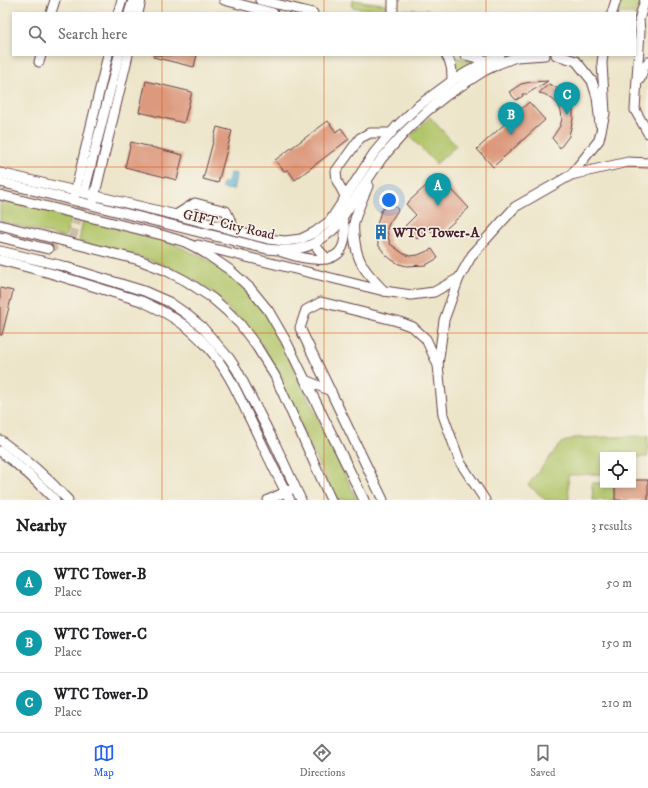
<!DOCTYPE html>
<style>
:root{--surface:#fff;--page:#f2f2f2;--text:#202124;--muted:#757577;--line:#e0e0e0;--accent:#2563eb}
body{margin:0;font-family:"IM FELL DW Pica",serif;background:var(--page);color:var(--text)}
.controls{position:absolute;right:12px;bottom:12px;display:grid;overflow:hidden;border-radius:0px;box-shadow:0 2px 6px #0003}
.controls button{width:36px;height:36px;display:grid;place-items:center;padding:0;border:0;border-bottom:1px solid var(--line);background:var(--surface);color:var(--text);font:20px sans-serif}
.you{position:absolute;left:389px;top:200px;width:14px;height:14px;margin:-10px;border:3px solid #fff;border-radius:50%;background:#1a73e8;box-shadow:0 0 0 6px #1a73e833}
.badge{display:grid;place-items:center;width:26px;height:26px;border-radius:50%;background:var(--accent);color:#fff;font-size:13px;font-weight:700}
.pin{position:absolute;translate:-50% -33px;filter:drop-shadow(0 1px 2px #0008)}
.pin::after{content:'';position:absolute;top:21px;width:14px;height:12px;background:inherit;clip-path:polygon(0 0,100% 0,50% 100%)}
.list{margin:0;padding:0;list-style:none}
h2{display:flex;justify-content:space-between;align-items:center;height:52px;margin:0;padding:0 16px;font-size:17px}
h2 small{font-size:13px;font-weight:400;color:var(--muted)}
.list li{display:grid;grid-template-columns:26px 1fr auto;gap:12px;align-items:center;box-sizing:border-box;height:60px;padding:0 16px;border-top:1px solid var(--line)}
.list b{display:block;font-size:15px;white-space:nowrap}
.list p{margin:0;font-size:13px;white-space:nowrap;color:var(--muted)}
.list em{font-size:13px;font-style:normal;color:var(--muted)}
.icon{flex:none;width:22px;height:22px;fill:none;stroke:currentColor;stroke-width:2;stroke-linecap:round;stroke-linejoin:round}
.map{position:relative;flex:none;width:648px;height:500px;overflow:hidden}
.search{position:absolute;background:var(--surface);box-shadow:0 2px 6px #0003;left:12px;right:12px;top:12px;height:44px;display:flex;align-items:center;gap:10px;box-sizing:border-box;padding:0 14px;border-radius:0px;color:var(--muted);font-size:15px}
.sheet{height:232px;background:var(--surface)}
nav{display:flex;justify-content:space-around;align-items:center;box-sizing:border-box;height:56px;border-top:1px solid var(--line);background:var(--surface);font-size:11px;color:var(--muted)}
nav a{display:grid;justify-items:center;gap:2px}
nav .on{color:var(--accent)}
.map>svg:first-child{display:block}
</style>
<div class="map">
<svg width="648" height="500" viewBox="0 0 648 500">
<rect width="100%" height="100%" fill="#f7f3e8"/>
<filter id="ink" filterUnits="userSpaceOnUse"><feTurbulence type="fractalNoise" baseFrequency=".025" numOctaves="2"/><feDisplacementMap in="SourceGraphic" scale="8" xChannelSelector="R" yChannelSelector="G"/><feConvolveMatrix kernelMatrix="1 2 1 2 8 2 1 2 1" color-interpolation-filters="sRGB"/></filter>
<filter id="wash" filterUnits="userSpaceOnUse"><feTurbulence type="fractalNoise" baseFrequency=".012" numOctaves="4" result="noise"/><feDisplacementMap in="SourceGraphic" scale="16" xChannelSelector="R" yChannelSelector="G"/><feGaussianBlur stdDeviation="0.9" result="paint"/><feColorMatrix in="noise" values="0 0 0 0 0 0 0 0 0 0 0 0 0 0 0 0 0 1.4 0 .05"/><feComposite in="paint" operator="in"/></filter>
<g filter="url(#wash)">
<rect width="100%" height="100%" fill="#ede5c9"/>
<!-- green -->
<g fill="#b1c569" stroke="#7e724a">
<polygon points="353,0 389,5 388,13 352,7"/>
<polygon points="621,0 642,0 635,19 635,13 618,13"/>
<rect x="399" y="10" width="31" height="3"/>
<polygon points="454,57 475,61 456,73 456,66"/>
<polygon points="430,117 456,146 436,164 410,136"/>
<polygon points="0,199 72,216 65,238 0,221"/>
<polygon points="83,219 169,242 200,256 228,273 243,287 257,302 275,326 287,354 357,500 335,500 266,352 249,330 214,294 195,280 162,264 121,251 79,242"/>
<polygon points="648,436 648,457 633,457 633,455 603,455 603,474 568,475 569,500 545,500 545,499 528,485 561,443 574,438"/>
<polygon points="592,483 603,483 603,485 614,485 615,500 593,500"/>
</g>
<!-- water -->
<polygon fill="#61c0e0" stroke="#567086" points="230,173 236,174 233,190 222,188 223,183 228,183"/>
<g id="blocks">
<!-- building -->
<g fill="#dc997d">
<polygon points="154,55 197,55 194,67 153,57"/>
<polygon points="146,81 192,92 184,123 139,112"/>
<polygon points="548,81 527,94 522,94 523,96 516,100 509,92 521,84 531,82"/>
<polygon points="549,84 555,87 563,93 569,101 573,110 573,119 569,136 560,148 552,138 560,126 562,119 561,111 558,104 551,98 544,94 539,93"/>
<polygon points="529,102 545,120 493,167 477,149"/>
<polygon points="328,121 336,132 341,128 349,139 295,180 288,170 284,171 275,160"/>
<polygon points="217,127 232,131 218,183 203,179"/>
<polygon points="131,142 183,155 177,180 125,167"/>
<polygon points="438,175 469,208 437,237 428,228 417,239 405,226 416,215 406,204"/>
<polygon points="390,200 398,210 390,222 387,228 388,236 390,244 404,254 410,256 418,255 432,249 438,258 426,265 407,266 399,264 392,260 385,254 379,246 376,237 376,228 381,211"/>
<polygon points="0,288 13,291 2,335 0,335"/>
<polygon points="633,480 648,480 648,500 615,500 615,485 633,485"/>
</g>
</g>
</g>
<g filter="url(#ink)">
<use href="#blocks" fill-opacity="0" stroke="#623d43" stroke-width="1"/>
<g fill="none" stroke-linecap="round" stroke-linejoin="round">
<!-- minor-tunnel -->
<polyline stroke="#ccbda9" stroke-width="9" stroke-dasharray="9 4.5" stroke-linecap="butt" points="48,249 72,239 83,197"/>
<defs>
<g id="minor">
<polyline points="224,0 273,13"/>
<polyline points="260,0 313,13"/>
<polyline points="393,0 393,13"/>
<polyline points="645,0 639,20 640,31 636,94 635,110 648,133"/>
<polyline points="51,13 55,0"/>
<polyline points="118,13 122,0"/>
<polyline points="129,13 133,0"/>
<polyline points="138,13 141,0"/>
<polyline points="612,13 616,0"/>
<path d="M446,55C452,63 452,72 452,81"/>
<polyline points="465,55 489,61"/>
<polyline points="556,55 576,61 592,81 597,97 600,124"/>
<polyline points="516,57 545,55"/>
<polyline points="39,62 41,55"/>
<polyline points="640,79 644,67 648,62"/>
<polyline points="0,173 176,215 268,239 285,241 301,239 315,232 330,221 374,153 397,126 418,106 452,81 488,60 500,55"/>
<polyline points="571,175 599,140 605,113 602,63 603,55"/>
<path d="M0,182L267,249C283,251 302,251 316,242C323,238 330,233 336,227L382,158L406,131L427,111L447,95L484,71L498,64L521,55"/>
<path d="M368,186C363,198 357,210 354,223C353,229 354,236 355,242C358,265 368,274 384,291"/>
<polyline points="85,189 119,55"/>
<polyline points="0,195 162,235 185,242 195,247 208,255 230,270 250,288 268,310 286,341 364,500"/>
<polyline points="74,197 108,55"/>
<polyline points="346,198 337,181 336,171 360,138 370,133 391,133"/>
<polyline points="93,202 128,55"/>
<polyline points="176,215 195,203 226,211 235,230"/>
<polyline points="0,225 139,260 165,270 186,281 212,298 227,311 240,324 257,347 275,376 331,500"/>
<polyline points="0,237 48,249"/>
<polyline points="315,243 318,249 327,259"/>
<polyline points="198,245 384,291 411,295 434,292 459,278"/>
<polyline points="0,251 59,265 144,291 169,302 185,313 202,327 229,358 237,370 276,446 301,500"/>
<path d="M282,252C300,258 339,269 344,242C346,234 345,226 342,218"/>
<path d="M0,260L50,273L141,301C164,311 187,324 204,343C224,364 236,389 248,415C262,443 275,472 290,500"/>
<polyline points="305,380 331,391"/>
<path d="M0,440C25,458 47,477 68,500"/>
<path d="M0,451C20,466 38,482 55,500"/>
<polyline points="268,500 290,490"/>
<polyline points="383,500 300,328 306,310 321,302 397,321 413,327 426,339 438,365"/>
<polyline points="485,500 460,462 443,415 438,365 444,320 459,278 472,255 515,207 571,175 628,162 648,163"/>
</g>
</defs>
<!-- minor casing -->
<use href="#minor" stroke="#623d43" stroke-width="11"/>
<!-- minor -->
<use href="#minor" stroke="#fff" stroke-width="9"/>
</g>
</g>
<!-- grid -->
<path fill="none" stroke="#e0560e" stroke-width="1" stroke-opacity="0.55" d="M162,0V13M324,0V13M486,0V13M162,55V500M324,55V500M486,55V500M0,167H648M0,333H648"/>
<!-- icons -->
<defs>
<symbol id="building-bare" viewBox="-9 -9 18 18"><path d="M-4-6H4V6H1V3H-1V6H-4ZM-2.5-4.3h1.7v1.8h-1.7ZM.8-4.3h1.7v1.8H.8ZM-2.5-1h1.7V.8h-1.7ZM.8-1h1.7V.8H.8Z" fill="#1f6fb2" stroke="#f7f3e8" stroke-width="2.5" paint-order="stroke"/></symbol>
</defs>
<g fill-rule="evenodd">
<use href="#building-bare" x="370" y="221" width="22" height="22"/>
</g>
<g text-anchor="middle" stroke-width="3" stroke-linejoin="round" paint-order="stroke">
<!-- street labels -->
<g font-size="14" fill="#4a1f2b" stroke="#f7f3e8">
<text transform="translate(229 224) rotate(13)" y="5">GIFT City Road</text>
</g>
<!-- poi labels -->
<g font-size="14" font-weight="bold" fill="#4a1f2b" stroke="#f7f3e8" text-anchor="start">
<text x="393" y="237">WTC Tower-A</text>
</g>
</g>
</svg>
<div class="controls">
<button><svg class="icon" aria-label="locate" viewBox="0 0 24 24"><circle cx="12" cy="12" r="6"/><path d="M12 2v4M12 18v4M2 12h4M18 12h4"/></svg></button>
</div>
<div class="you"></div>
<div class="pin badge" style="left:438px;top:206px;background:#0f9aa8">A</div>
<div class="pin badge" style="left:511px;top:135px;background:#0f9aa8">B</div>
<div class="pin badge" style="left:567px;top:115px;background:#0f9aa8">C</div>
<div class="search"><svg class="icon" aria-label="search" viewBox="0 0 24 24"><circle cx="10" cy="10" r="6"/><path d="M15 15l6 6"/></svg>Search here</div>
</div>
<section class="sheet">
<h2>Nearby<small>3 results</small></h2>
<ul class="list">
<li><span class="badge" style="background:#0f9aa8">A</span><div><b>WTC Tower-B</b><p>Place</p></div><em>50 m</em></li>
<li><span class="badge" style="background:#0f9aa8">B</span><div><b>WTC Tower-C</b><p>Place</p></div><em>150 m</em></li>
<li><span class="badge" style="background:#0f9aa8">C</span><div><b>WTC Tower-D</b><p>Place</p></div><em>210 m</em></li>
</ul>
</section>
<nav>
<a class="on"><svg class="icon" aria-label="map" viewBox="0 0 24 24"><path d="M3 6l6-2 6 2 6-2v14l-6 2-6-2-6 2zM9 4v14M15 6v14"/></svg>Map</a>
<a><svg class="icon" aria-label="directions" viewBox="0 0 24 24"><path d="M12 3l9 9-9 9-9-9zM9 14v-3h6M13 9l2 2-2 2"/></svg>Directions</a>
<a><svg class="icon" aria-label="saved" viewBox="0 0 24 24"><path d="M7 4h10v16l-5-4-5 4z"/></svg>Saved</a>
</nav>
